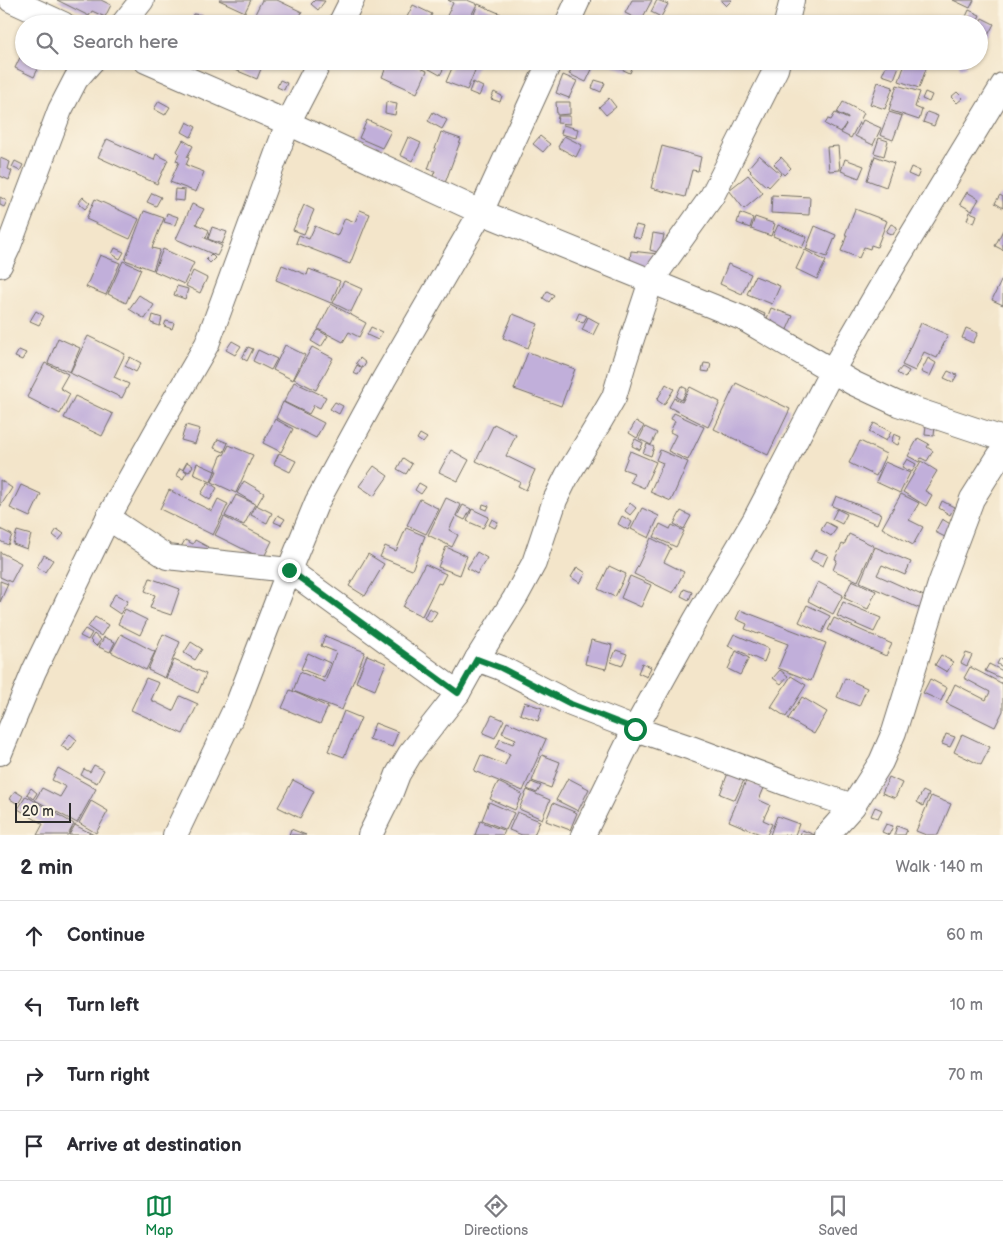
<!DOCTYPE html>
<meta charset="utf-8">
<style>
:root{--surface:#fff;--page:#f2f2f3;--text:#2b2b33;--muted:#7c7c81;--line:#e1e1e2;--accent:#0b8043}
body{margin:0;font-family:"Balsamiq Sans",sans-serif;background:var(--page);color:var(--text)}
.scale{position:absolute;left:15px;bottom:12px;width:56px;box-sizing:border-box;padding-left:5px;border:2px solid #2b2b2b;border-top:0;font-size:14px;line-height:18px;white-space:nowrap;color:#2b2b2b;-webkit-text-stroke:4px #fcf5e5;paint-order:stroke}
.stop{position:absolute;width:15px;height:15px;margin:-11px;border:4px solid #0b8043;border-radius:50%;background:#fff}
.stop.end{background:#0b8043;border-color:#fff;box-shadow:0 1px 5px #0008}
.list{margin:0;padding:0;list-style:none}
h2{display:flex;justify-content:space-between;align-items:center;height:65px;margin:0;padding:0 20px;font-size:21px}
h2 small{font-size:16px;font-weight:400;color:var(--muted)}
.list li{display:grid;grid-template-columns:32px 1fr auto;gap:15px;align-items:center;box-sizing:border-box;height:70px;padding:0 20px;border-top:1px solid var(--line)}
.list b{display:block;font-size:19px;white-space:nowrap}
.list em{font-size:16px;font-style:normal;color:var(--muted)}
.icon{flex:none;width:28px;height:28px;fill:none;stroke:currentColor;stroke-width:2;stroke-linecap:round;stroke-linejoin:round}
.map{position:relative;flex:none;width:1003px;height:835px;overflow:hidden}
.search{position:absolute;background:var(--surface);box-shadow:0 1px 4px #0004;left:15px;right:15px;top:15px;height:55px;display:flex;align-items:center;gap:12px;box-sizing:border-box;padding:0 18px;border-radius:28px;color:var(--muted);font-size:19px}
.sheet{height:345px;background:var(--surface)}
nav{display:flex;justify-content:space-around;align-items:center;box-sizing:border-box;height:70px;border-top:1px solid var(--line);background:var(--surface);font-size:14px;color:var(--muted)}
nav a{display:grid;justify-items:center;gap:2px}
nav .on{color:var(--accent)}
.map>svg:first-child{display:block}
</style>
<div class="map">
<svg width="1003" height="835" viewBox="0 0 1003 835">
<rect width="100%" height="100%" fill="#fcf5e5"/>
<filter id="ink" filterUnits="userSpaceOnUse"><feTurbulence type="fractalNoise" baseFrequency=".02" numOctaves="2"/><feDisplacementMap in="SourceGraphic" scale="10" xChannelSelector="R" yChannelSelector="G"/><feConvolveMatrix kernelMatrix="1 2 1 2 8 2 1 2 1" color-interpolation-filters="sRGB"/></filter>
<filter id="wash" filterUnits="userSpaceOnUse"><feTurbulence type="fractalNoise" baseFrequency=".0096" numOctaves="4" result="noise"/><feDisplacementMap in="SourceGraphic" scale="20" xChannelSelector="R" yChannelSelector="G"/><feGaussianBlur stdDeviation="1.12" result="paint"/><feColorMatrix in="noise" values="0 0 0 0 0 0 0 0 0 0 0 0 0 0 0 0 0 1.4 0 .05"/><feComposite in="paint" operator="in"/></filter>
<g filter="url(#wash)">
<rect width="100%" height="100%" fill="#f3e5ca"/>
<g id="blocks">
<!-- building -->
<g fill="#c1afda">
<polygon points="57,0 101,0 111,5 105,17 92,11 89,16"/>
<polygon points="219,0 251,0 245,12"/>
<polygon points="262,0 277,0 302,12 296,24 275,24 255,14"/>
<polygon points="315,0 325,1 318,10 311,4"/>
<polygon points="448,0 467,0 477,4 467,24 443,24 453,3"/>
<polygon points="632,0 652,0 641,21 625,13"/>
<polygon points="657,0 668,4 661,17 651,12"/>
<polygon points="720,0 732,0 726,6"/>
<polygon points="953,0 974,0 970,8"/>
<polygon points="478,4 501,14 497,24 470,24"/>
<polygon points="413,5 432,14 427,24 422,24 407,17"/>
<polygon points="969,10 980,15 976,24 970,24 964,21"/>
<polygon points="193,14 202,15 200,24 191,23"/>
<polygon points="592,18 605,24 590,24"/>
<polygon points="630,18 643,24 627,24"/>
<polygon points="982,18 994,24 988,35 979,31 979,24"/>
<polygon points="24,49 24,61 42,61 34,77 15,68"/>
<polygon points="236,61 264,61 257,79 233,69"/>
<polygon points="378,61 388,61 383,68 376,64"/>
<polygon points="389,61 406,61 427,71 417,93 382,77"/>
<polygon points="412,61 423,61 421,66"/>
<polygon points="424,61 448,61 440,75 422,65"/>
<polygon points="455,61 479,61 467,90 446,82"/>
<polygon points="517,61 524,61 522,67 516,64"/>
<polygon points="575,61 596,61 586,82 569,74"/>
<polygon points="609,61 635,61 630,73 608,63"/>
<polygon points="888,61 901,61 894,79 882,75"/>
<polygon points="906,61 929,61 919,88 899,81"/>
<polygon points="958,61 964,61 966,67 960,68"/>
<polygon points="563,75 577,81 569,98 556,93"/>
<polygon points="280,80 287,83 284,90 277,87"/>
<polygon points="595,80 605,83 601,92 592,88"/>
<polygon points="473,82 483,87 479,96 469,92"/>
<polygon points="878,82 893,87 885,109 870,104"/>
<polygon points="897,85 920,92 915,107 922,110 919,120 889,110"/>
<polygon points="494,92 502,96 500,102 491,99"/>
<polygon points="925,92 932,95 929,102 922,99"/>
<polygon points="957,92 963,98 957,103 951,97"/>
<polygon points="609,98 616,107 606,115 599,107"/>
<polygon points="159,101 170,107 165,115 154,109"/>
<polygon points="386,102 397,104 395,115 385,113"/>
<polygon points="556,102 570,102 570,114 557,115"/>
<polygon points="843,102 864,113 851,138 841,133 846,124 840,132 825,124 828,119 831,120 835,113 848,119 848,118 837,113"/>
<polygon points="433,112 447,120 442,129 428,121"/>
<polygon points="889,112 902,116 893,140 880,135"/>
<polygon points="927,112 938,116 934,126 923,122"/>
<polygon points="558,116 570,116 570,124 557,123"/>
<polygon points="367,120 391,131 382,148 359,138"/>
<polygon points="863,120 881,128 873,145 855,136"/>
<polygon points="187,122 196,127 191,137 182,132"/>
<polygon points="563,125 578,129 576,138 561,134"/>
<polygon points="441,132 461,139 444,186 431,181 435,171 428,169"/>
<polygon points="540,136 550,144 543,152 533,144"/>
<polygon points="564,136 582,145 576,157 558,147"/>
<polygon points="408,137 421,143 412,161 400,155"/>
<polygon points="879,138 888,141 884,156 874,153"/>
<polygon points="107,139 154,160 156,154 168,160 157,184 98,157"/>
<polygon points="183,140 193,146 187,157 189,158 186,165 204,172 196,192 170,182 179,162 176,161 179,153 177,151"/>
<polygon points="662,146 701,157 698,171 692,170 685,197 651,188"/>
<polygon points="838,146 840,170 829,171 827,147"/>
<polygon points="759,155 781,174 769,187 767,185 766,186 750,172 751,171 748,168"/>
<polygon points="875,156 894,163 886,187 867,180"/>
<polygon points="781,157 791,168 784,175 774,164"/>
<polygon points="0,158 10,162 8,169 12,171 9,180 0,176"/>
<polygon points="845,159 864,166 859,178 841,171"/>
<polygon points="15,161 23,165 20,171 12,167"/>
<polygon points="911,167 920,171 917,178 908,174"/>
<polygon points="748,175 763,193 744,209 729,190"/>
<polygon points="175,189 185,190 184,201 174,200"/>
<polygon points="967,192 979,199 972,211 960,204"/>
<polygon points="152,193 161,197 156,206 147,202"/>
<polygon points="772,195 810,197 809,215 771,213"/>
<polygon points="1000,195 1003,197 1003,208 995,203"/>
<polygon points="0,197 7,201 4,207 0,205"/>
<polygon points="83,197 90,203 85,209 78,203"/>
<polygon points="95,199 139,219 130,239 86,219"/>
<polygon points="192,204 204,209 196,224 209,230 206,238 203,237 222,246 217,256 192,245 192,246 176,239"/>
<polygon points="304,205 314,210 304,234 293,230"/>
<polygon points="855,209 887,221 877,247 871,245 870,249 864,247 859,258 841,251 847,235 845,235"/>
<polygon points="360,210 370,214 350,264 296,243 299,235 309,239 315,226 337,236 345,218 355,222"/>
<polygon points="144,211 164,218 152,248 160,250 153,270 125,260"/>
<polygon points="970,212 977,215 974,223 967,220"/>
<polygon points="167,213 178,217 175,225 164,222"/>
<polygon points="740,213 753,218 750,228 737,223"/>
<polygon points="755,217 775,224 771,236 751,229"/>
<polygon points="891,224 897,227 893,235 886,232"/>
<polygon points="636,225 644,227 640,239 632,236"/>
<polygon points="778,225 807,237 802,248 773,236"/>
<polygon points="815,226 836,235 827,257 806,249"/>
<polygon points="212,227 227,232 222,244 208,239"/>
<polygon points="1003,230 1003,250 995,246"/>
<polygon points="653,233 664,235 660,253 650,250"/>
<polygon points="115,248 124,252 120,259 112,254"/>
<polygon points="163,249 194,263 184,284 154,271"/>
<polygon points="805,250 826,261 817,279 796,269"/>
<polygon points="631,251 658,254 656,272 629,269"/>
<polygon points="211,254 215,258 210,263 206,259"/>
<polygon points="100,255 120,263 106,295 86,287"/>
<polygon points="123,261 141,269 126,303 108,294"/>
<polygon points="728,264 751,274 742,294 720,284"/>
<polygon points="282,265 307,275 309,269 340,281 331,303 276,280"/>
<polygon points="193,271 207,278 200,293 186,286"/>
<polygon points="755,276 780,286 772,304 747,294"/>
<polygon points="1003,277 1003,305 992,300"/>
<polygon points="344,281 362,289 351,312 333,303"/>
<polygon points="177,286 188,289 185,299 174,295"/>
<polygon points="547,291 554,295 549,302 543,298"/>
<polygon points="139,295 154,305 145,319 129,309"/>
<polygon points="331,304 366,323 359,337 349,332 343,342 318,329"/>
<polygon points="771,308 793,316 785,334 764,326"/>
<polygon points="754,309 765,314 761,324 749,319"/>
<polygon points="36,311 44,316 39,325 30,321"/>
<polygon points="579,313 587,316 583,323 576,320"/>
<polygon points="513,314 538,324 528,348 503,338"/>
<polygon points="153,315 162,318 160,326 151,323"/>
<polygon points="588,317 599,323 593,335 582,330"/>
<polygon points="166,321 174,323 172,329 164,326"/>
<polygon points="921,323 948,335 937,358 924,352 915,371 902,365"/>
<polygon points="371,327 382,332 378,340 367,335"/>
<polygon points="966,328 978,333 973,343 962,338"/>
<polygon points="318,330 328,336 321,347 311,341"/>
<polygon points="88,336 125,354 114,377 129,384 122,398 70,373"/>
<polygon points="58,338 80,348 70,372 48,363"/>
<polygon points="232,341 241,346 235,355 226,350"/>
<polygon points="285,345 305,355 293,380 273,370"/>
<polygon points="248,347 253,349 247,361 242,358"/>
<polygon points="312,347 333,358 316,390 294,379"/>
<polygon points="19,350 26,353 22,360 15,357"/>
<polygon points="258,350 277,359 271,370 253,361"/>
<polygon points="528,352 575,369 561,406 514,389"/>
<polygon points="130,357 141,363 136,372 125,366"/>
<polygon points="360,358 366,363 363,368 356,363"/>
<polygon points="928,358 936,363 930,376 921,372"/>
<polygon points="45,363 68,374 60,388 70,394 60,414 27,397"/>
<polygon points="704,363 711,364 709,372 702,371"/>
<polygon points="357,365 362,368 358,375 353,373"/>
<polygon points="902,367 909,371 905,378 897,373"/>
<polygon points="948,371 957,375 953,382 944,378"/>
<polygon points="294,382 326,397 320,408 314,405 309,414 284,402"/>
<polygon points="736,383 790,409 768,455 714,429"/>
<polygon points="666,384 674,389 664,405 657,400"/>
<polygon points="681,386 687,389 682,400 676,397"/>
<polygon points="690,387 720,402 708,427 669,407 674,398 682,402"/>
<polygon points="75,396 113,414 102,436 64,418"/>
<polygon points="283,402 324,423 316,438 276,418"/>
<polygon points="335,402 343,406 339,414 330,409"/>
<polygon points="674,413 704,427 688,460 668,451 676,435 670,432 675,421 671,419"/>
<polygon points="275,419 293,429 281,452 263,443"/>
<polygon points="636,421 644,426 637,438 629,433"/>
<polygon points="874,423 891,432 886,441 869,432"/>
<polygon points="494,424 516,435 506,456 535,470 526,490 518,486 520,482 476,461"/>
<polygon points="186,425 200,429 195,444 181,440"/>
<polygon points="926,425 935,426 934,436 925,435"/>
<polygon points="645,427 657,433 651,445 639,439"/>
<polygon points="420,434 427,438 423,443 417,439"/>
<polygon points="894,434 901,437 898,445 891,442"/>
<polygon points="918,438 929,444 927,447 933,451 927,461 921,458 919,462 908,456"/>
<polygon points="218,439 228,443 224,452 214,448"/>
<polygon points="635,439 643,443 640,450 632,446"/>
<polygon points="860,441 886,454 876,476 849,463"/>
<polygon points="647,444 654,447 651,456 643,453"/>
<polygon points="229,445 253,455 236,493 212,482 217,471 215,471 222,454 224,455"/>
<polygon points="451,450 469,460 458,481 439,472"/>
<polygon points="660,450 688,462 671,501 650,492 663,463 656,460"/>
<polygon points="630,451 656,462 644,488 630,482 634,473 623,469"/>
<polygon points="279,453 296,461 290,472 274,464"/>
<polygon points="403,458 412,464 406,474 397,469"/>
<polygon points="907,459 916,464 912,472 902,467"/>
<polygon points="921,461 937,471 925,491 932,495 926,506 903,492"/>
<polygon points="187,462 193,466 189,472 183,469"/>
<polygon points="885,462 910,473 900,493 876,482"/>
<polygon points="197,463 215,471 211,482 193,474"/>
<polygon points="374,466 388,476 374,496 359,486"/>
<polygon points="180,468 187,472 183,479 176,475"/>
<polygon points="0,480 12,488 0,507"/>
<polygon points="244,481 264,493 257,505 237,493"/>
<polygon points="208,482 217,488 210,500 201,494"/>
<polygon points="419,483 426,487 421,494 415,490"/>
<polygon points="21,485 41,494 30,517 10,508"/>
<polygon points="169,490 212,511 218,499 228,504 213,535 160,509"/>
<polygon points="901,494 919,503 909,520 923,527 913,545 882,528"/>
<polygon points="236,495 255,504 244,525 225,516"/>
<polygon points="836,496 881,514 877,524 832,506"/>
<polygon points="446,498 461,505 449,530 458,535 452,547 428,535"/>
<polygon points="420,499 439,509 426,534 407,525"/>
<polygon points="942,501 954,507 950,515 939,508"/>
<polygon points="630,503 636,508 630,515 625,511"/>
<polygon points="483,504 489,506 487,510 482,508"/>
<polygon points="256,505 272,513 267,523 251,515"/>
<polygon points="463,505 471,509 465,520 457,516"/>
<polygon points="642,508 659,516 649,538 631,529"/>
<polygon points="472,509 489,517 483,528 467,521"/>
<polygon points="837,509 847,514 842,524 832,519"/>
<polygon points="681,511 691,516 684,529 674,524"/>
<polygon points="278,515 285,519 281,525 274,522"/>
<polygon points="622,516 632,522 628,530 618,524"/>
<polygon points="224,517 272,541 263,559 215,535"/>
<polygon points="492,519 498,522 495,528 489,525"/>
<polygon points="942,519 952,525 945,537 935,532"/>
<polygon points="826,522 837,528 831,536 821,530"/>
<polygon points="660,524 670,529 672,525 684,531 676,547 654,537"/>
<polygon points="406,528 425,536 412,570 380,557 385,546 396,551"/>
<polygon points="0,529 12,535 8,545 0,541"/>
<polygon points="57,529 64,534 59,540 53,535"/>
<polygon points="17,531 31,535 27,549 13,544"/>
<polygon points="849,534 874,546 858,581 833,570 837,560 835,559 842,544 844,545"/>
<polygon points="651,538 671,548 664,562 684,572 673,593 634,574"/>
<polygon points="185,540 193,544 195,540 208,547 202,558 181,547"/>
<polygon points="446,547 467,556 460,575 438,567"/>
<polygon points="875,547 911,562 905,575 882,565 877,575 926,597 921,609 860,582"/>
<polygon points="815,550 828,555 823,566 810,560"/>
<polygon points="0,552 21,563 11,582 0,577"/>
<polygon points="477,552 487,558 477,574 467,568"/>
<polygon points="368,554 384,564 365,596 349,586"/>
<polygon points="44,555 53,560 45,572 37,567"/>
<polygon points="425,564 446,574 441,584 438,583 422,616 403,607"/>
<polygon points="609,566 626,574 615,597 598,589"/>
<polygon points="577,567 586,573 580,583 571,577"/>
<polygon points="630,576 651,585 641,607 621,598"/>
<polygon points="150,578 180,589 171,615 150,608 155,595 145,591"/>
<polygon points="852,580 876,591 868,609 844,598"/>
<polygon points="0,581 8,584 0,602"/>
<polygon points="818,582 843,595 833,614 808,601"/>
<polygon points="684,589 692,592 689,600 681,596"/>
<polygon points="115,594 128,601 120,614 108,606"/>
<polygon points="843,602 881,618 874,632 837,616"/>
<polygon points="807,605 830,616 822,633 799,622"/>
<polygon points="429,608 437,612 431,622 424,618"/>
<polygon points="125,609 147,620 140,635 118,624"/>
<polygon points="740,610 826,643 811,681 778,668 788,644 759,633 758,634 745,629 747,624 736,619"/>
<polygon points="95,617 108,625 101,636 88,627"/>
<polygon points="834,618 892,644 886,656 828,630"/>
<polygon points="85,629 92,633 88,640 80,636"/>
<polygon points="94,634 101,640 96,646 90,640"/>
<polygon points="121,634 155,652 146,670 111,652"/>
<polygon points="163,634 180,642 165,678 148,670"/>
<polygon points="734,634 769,649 764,662 728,646"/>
<polygon points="325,636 365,652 342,710 293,691 300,672 325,682 336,652 321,646"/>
<polygon points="104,637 115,642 110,652 99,647"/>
<polygon points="591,640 612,645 606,669 585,664"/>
<polygon points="191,642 202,649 195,660 184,653"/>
<polygon points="616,650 627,654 622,666 611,662"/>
<polygon points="736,651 749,658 740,675 728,669"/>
<polygon points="308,653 330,663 324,678 301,669"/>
<polygon points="966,653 972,655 967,666 961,663"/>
<polygon points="367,655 386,663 375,690 356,682"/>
<polygon points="941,655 953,662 947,672 935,665"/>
<polygon points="1000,658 1003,659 1003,667 997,664"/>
<polygon points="174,660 206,674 198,693 166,678"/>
<polygon points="642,663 651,667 647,677 638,673"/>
<polygon points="989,664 1003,671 1003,679 985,671"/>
<polygon points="970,667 1003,684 1003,711 995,727 946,703 955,684 986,700 990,692 964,678"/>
<polygon points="780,670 788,676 781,684 773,678"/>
<polygon points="791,676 806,685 786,717 771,707"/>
<polygon points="146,678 159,683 151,700 173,711 180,696 198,704 183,734 131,710"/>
<polygon points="845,678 867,688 859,706 837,697"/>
<polygon points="930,679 947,688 941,701 923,693"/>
<polygon points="290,690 328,707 320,724 282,708"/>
<polygon points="802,697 827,712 814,734 788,719"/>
<polygon points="524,702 542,708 538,721 520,714"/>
<polygon points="344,711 361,718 344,757 328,751"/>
<polygon points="492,715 504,720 495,738 483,733"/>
<polygon points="507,722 546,739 523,791 474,771 481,755 505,765 510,754 496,748 500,739 513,744 516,739 502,733"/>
<polygon points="375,723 398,732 392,747 369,739"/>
<polygon points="70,734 77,740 69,751 61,746"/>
<polygon points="946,734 955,737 950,747 942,744"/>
<polygon points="962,734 990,747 981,765 954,752"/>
<polygon points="542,755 560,762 551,788 532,781"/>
<polygon points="94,765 104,770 97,783 81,775 84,769 90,772"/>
<polygon points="58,768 96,789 77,823 35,800 42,788 60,797 66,787 52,780"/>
<polygon points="728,773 744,780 735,800 720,794"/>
<polygon points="889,777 902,783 895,798 882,793"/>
<polygon points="568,778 589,789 578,811 556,800"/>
<polygon points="293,780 314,791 300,818 278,807"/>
<polygon points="746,781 764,788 759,800 770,805 763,820 772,824 767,835 762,835 729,821"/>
<polygon points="498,782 522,794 515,810 490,799"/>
<polygon points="531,782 541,786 537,793 527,789"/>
<polygon points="31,788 37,793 33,799 27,794"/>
<polygon points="527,790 550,800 542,819 519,809"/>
<polygon points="15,791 23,796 18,804 10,799"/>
<polygon points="923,791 929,794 923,806 917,802"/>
<polygon points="26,796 74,824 68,835 37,835 43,824 18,809"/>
<polygon points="931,796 951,804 938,835 926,835 916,831"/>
<polygon points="91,801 108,811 96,833 79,823"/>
<polygon points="489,802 514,813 506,830 482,820"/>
<polygon points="553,803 577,813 570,830 546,821"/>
<polygon points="875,807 882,810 878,818 871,816"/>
<polygon points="517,812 540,821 534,835 522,835 509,830"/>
<polygon points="777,816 799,824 795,835 770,835"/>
<polygon points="480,821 505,831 503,835 475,835"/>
<polygon points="886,824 893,826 889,835 882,832"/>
<polygon points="75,825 94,835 69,835"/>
<polygon points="897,826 907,830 905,835 894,835"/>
<polygon points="291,829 306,835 289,835"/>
<polygon points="802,830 815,835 800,835"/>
</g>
</g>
</g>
<g filter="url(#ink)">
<use href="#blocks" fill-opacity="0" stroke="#716c63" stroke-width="1"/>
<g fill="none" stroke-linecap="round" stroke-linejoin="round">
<defs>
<g id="minor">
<polyline points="11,0 63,24"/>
<polyline points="123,24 142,0"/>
<polyline points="340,24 352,0"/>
<polyline points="567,24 578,0"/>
<polyline points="786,24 792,0"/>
<polyline points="146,61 288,123 481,212 744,319 853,383 898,404 1003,439"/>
<polyline points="0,265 8,248 60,110 76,79 92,61"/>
<polyline points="108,518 167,557 289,570 458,693"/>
<polyline points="477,659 501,668 571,704 635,729 691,748 793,786 853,806"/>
<polyline points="0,753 34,671 108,518 156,432 207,344 288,123 320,61"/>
<polyline points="175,835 238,703 289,570 317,502 384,379 481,212 550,61"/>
<polyline points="370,835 390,795 398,774 410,754 458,693 477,659 515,598 534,563 555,500 567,476 599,423 614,397 624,363 651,281 712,196 776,69 778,61"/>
<polyline points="583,835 635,729 696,619 755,519 832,371 896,261 1003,85"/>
<polyline points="827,835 853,806 881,762 894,732 940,584 972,499 1003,450"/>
</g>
</defs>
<!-- minor casing -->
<use href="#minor" stroke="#716c63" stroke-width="26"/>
<!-- minor -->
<use href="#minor" stroke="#fff" stroke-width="24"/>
</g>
</g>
<g fill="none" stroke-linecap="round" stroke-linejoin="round" filter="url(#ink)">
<!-- route -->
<polyline stroke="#0b8043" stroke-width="6" points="289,570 458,693 477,659 501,668 571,704 635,729"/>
</g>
</svg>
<div class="scale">20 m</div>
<div class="stop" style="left:635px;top:729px"></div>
<div class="stop end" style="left:289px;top:570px"></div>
<div class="search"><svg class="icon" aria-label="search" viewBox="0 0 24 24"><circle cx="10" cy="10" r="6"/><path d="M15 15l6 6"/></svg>Search here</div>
</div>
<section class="sheet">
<h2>2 min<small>Walk · 140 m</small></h2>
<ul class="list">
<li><svg class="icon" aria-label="ahead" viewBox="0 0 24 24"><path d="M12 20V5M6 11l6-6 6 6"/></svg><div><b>Continue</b></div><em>60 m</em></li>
<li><svg class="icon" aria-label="left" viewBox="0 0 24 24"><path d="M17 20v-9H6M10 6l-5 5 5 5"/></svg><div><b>Turn left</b></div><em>10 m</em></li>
<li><svg class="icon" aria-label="right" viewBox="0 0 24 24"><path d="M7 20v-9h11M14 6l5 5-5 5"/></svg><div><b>Turn right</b></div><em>70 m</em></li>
<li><svg class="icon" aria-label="arrive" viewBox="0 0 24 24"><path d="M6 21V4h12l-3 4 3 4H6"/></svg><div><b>Arrive at destination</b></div></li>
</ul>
</section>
<nav>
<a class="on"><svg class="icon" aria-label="map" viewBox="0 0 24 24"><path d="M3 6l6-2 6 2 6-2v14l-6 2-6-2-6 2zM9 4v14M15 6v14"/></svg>Map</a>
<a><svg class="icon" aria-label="directions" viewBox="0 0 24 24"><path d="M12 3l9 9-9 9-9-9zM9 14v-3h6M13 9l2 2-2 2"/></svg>Directions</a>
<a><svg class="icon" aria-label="saved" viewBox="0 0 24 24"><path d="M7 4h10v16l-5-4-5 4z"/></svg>Saved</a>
</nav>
